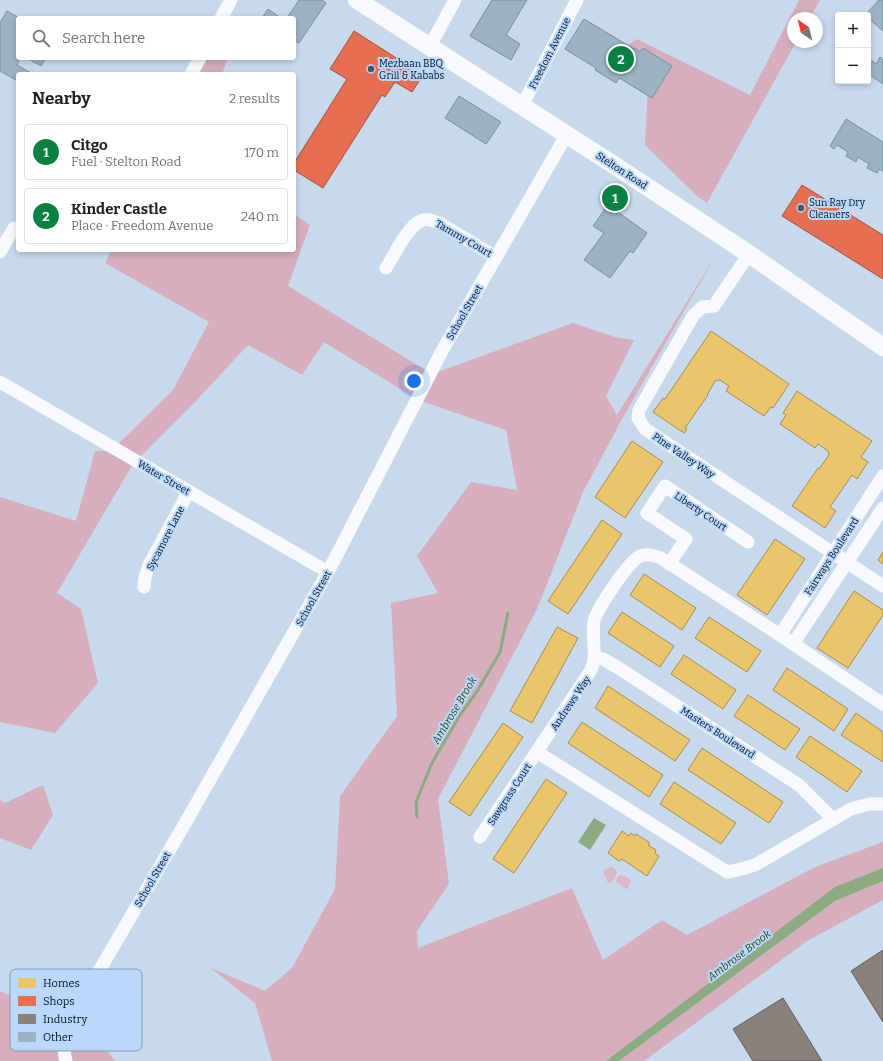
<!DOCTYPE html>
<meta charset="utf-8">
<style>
:root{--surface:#fff;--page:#f2f2f2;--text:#202124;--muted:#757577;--line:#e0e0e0;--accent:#0b8043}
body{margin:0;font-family:Bitter,serif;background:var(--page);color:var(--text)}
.controls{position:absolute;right:12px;top:12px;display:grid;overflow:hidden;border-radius:4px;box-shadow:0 2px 6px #0003}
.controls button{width:36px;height:36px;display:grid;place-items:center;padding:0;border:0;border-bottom:1px solid var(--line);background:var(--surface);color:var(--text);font:20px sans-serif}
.compass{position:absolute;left:787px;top:12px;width:36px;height:36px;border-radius:50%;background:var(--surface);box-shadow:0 2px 6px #0003;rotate:325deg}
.you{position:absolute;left:414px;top:381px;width:14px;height:14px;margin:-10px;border:3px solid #fff;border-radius:50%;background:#1a73e8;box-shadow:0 0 0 6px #1a73e833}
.badge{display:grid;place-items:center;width:26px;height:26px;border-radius:50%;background:var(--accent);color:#fff;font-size:13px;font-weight:700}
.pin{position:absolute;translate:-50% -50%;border:2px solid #fff;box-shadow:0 1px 4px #0006}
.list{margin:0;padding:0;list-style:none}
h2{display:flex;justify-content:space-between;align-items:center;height:52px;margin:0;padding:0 16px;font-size:17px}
h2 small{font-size:13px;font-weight:400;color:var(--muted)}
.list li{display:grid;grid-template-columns:26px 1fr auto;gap:12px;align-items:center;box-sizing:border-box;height:56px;margin:0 8px 8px;padding:0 8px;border:1px solid var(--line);border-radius:4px}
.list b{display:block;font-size:15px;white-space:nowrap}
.list p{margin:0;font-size:13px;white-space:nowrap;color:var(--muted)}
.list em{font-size:13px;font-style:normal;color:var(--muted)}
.icon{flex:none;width:22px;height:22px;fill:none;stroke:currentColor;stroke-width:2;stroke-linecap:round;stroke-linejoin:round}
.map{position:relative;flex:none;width:883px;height:1061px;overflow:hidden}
.search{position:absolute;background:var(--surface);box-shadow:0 2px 6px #0003;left:16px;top:16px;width:280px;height:44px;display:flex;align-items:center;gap:10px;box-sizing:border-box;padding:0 14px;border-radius:4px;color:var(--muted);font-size:15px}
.panel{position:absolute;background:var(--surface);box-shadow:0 2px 6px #0003;left:16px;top:72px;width:280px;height:180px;border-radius:4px}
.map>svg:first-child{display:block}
</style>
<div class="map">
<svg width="883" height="1061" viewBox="0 0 883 1061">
<rect width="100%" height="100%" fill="#c8d9ec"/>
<!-- green -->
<g fill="#d8bac7">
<polygon points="610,867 613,867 617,872 615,878 611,883 608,883 603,872 604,870"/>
<polygon points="620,875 627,877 631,881 628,889 626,889 616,882 617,878"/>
</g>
<!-- forest -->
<g fill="#d6aebd">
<polygon points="799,0 820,0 810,18 793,18 793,42 796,42 707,203 698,197 645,145 648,81 624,48 637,39 750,95"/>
<polygon points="199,58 228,58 222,74 192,74"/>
<polygon points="294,214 310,225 288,286 432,374 573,323 615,337 634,340 606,396 617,415 716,255 621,421 583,492 538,607 438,799 449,884 417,931 418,948 572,888 603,960 662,920 687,935 815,867 883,842 883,868 835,888 606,1061 272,1061 255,1003 211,968 265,991 292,968 335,889 340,796 397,716 391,603 438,593 417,556 471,482 517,490 506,430 418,400 324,342 302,375 248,345 195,402 133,464 57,593 81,609 98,683 55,733 0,722 0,497 76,521 95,451 111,451 173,390 209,322 105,263 111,250 294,250"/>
<polygon points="43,785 53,815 31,850 0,838 0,800 5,803"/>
<polygon points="883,881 883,900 807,941 644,1061 619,1061 835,901"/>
<polygon points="0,991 62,1018 94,1034 115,1061 0,1061"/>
</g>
<!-- water -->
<g fill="#8cab80">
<polygon points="594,818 606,825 590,850 578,842"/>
<polygon points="883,868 883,881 835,901 619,1061 606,1061 835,887"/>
</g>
<!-- homes -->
<g fill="#e9c46a" stroke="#a38e55">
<polygon points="711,331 789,384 773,408 771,407 764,416 726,391 729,386 720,380 715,381 707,395 708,395 685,428 687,429 684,433 653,412 663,398 665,399"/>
<polygon points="797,391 872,441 861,457 868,462 857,479 852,475 830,507 836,511 825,528 792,506 818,468 819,469 829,455 828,451 818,444 815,448 780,424 786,415 783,413"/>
<polygon points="632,441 663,462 625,518 595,497"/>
<polygon points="602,520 622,534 568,614 548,601"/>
<polygon points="775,539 805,559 767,615 737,595"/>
<polygon points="883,552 883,564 878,560"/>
<polygon points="644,574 696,608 682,630 630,595"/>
<polygon points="854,591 883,610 883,615 848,668 817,648"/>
<polygon points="622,612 674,646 660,667 608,633"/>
<polygon points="709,617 761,651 747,672 695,638"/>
<polygon points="557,627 578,638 532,723 510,711"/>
<polygon points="684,655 736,690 723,709 671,674"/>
<polygon points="787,668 848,709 834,731 773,690"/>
<polygon points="608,686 690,740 675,761 595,708"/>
<polygon points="748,695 800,729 785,750 734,716"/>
<polygon points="856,713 883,732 883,762 841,735"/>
<polygon points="582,722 663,775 649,797 568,743"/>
<polygon points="503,723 523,737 470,816 449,802"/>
<polygon points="810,736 862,771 847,792 796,757"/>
<polygon points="702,748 783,802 769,823 688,770"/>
<polygon points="546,779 567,793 514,873 493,859"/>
<polygon points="674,782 736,823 721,844 660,804"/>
<polygon points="622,831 629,836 631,833 635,836 636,834 650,843 648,845 656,850 655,853 659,856 647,876 622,859 619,861 608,853"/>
</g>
<!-- shops -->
<g fill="#e76f51" stroke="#a25244">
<polygon points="354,31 423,75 412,92 395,82 385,97 382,95 323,188 294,170 294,163 347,79 330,69"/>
<polygon points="802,185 883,235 883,279 782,216"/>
</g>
<!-- industry -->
<g fill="#8a817c" stroke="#615f62">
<polygon points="883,950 883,1022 851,971"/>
<polygon points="783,998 822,1061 753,1061 733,1029"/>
</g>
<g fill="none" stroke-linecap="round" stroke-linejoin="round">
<!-- stream -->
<polyline stroke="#8cab80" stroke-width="3" points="417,817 416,802 432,763 460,715 478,690 500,652 508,613"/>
</g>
<!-- building -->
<g fill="#9cb3c3" stroke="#7792a2">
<polygon points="299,0 322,0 326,3 299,43 294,40 294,18 287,18"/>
<polygon points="492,0 527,0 506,35 520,44 511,60 470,36"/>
<polygon points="879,0 883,0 883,31 868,18 868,15 865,15"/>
<polygon points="268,9 281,18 262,18"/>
<polygon points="7,11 19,18 18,58 20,58 17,65 33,74 18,74 18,81 0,71 0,23"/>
<polygon points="584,19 634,49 634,48 640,52 643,48 672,66 652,98 619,78 616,83 595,70 596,68 565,49"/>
<polygon points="880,57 883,60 883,84 868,74 868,66 872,61 876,64"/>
<polygon points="27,58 46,58 41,66"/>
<polygon points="459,96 501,122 486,144 445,118"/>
<polygon points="846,119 883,142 883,171 879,169 877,173 867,168 869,164 858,157 856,162 846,156 848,152 837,145 834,149 830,146"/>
<polygon points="608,205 647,233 633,253 630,251 610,278 584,260 604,233 593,226"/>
</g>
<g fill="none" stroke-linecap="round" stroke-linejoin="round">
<!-- minor -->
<g stroke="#f7f9fc" stroke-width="13">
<polyline points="221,18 231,0"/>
<polyline points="430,46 455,0"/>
<polyline points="191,74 200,58"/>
<polyline points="522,106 577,0"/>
<polyline points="0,252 14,228"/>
<polyline points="749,254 714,306 702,307 693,316 639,410 638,418 645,429 883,586"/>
<path d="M386,268C394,256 408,224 423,220C429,218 435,222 441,224L496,257"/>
<polyline points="0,382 328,572"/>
<polyline points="669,564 686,539 647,513 665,486 748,542"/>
<polyline points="144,587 145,577 149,565 189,491"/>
<polyline points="780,635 883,476"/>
<polyline points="793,644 883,508"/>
<polyline points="595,657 603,659 617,667 799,785 833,819"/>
<polyline points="537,752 727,872 738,870 755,865 851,809 869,804 883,804"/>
<path d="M480,837L591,670C598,654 591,638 594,621C597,609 628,562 640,556C647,553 654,555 661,558L780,635L883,704"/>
<path d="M66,1061C61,1044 67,1030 74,1014L187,820L328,572L442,351L567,134"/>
</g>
<!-- secondary -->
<polyline stroke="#f7f9fc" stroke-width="18" points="357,0 614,165 749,254 883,347"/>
</g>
<!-- markers -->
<g fill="#46566a" stroke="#b9d8fb" stroke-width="1.5">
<circle cx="371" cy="69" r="4"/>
<circle cx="801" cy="208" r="4"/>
</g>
<g text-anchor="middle" stroke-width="4" stroke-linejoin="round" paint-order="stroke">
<!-- street labels -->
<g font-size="10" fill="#000f24" stroke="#b9d8fb">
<text transform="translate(549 53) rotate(-63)" y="4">Freedom Avenue</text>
<text transform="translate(622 170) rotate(33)" y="4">Stelton Road</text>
<text transform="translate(464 238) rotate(30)" y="4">Tammy Court</text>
<text transform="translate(464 312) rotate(-60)" y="4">School Street</text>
<text transform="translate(684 455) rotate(34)" y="4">Pine Valley Way</text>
<text transform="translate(164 477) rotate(30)" y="4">Water Street</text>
<text transform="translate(701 511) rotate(34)" y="4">Liberty Court</text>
<text transform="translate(165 538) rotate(-63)" y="4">Sycamore Lane</text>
<text transform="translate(831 556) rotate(-57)" y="4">Fairways Boulevard</text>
<text transform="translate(313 598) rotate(-61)" y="4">School Street</text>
<text transform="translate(570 703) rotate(-56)" y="4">Andrews Way</text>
<text transform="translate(718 732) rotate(33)" y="4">Masters Boulevard</text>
<text transform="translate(509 794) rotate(-57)" y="4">Sawgrass Court</text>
<text transform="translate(152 879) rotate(-60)" y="4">School Street</text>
</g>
<!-- poi labels -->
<g font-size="10" fill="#000f24" stroke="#b9d8fb" text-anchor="start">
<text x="379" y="67">Mezbaan BBQ<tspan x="379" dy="12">Grill &amp; Kababs</tspan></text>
<text x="809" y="206">Sun Ray Dry<tspan x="809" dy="12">Cleaners</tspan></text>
</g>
<!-- water labels -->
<g font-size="11" font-style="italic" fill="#2e4714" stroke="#b9d8fb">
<text transform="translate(454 710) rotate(-59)" y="4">Ambrose Brook</text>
<text transform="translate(739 955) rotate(-37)" y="4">Ambrose Brook</text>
</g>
</g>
<!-- legend -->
<rect x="10" y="969" width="132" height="82" rx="6" fill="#b9d8fb" stroke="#829cba" stroke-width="1"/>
<rect x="18" y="978" width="18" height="10" fill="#e9c46a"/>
<rect x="18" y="996" width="18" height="10" fill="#e76f51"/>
<rect x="18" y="1014" width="18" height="10" fill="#8a817c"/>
<rect x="18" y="1032" width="18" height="10" fill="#9cb3c3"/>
<g font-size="11" fill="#000f24">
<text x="43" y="987">Homes</text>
<text x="43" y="1005">Shops</text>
<text x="43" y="1023">Industry</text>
<text x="43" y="1041">Other</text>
</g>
</svg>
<div class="controls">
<button>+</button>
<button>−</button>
</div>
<svg class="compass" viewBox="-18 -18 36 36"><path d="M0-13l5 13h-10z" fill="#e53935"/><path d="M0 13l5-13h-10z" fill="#757577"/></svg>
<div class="you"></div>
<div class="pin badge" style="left:615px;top:198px">1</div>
<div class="pin badge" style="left:621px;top:59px">2</div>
<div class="search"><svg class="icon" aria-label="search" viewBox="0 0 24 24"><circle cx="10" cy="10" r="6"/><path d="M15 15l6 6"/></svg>Search here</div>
<section class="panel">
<h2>Nearby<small>2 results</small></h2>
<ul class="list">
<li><span class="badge">1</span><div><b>Citgo</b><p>Fuel · Stelton Road</p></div><em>170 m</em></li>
<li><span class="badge">2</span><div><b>Kinder Castle</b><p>Place · Freedom Avenue</p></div><em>240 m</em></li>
</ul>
</section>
</div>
